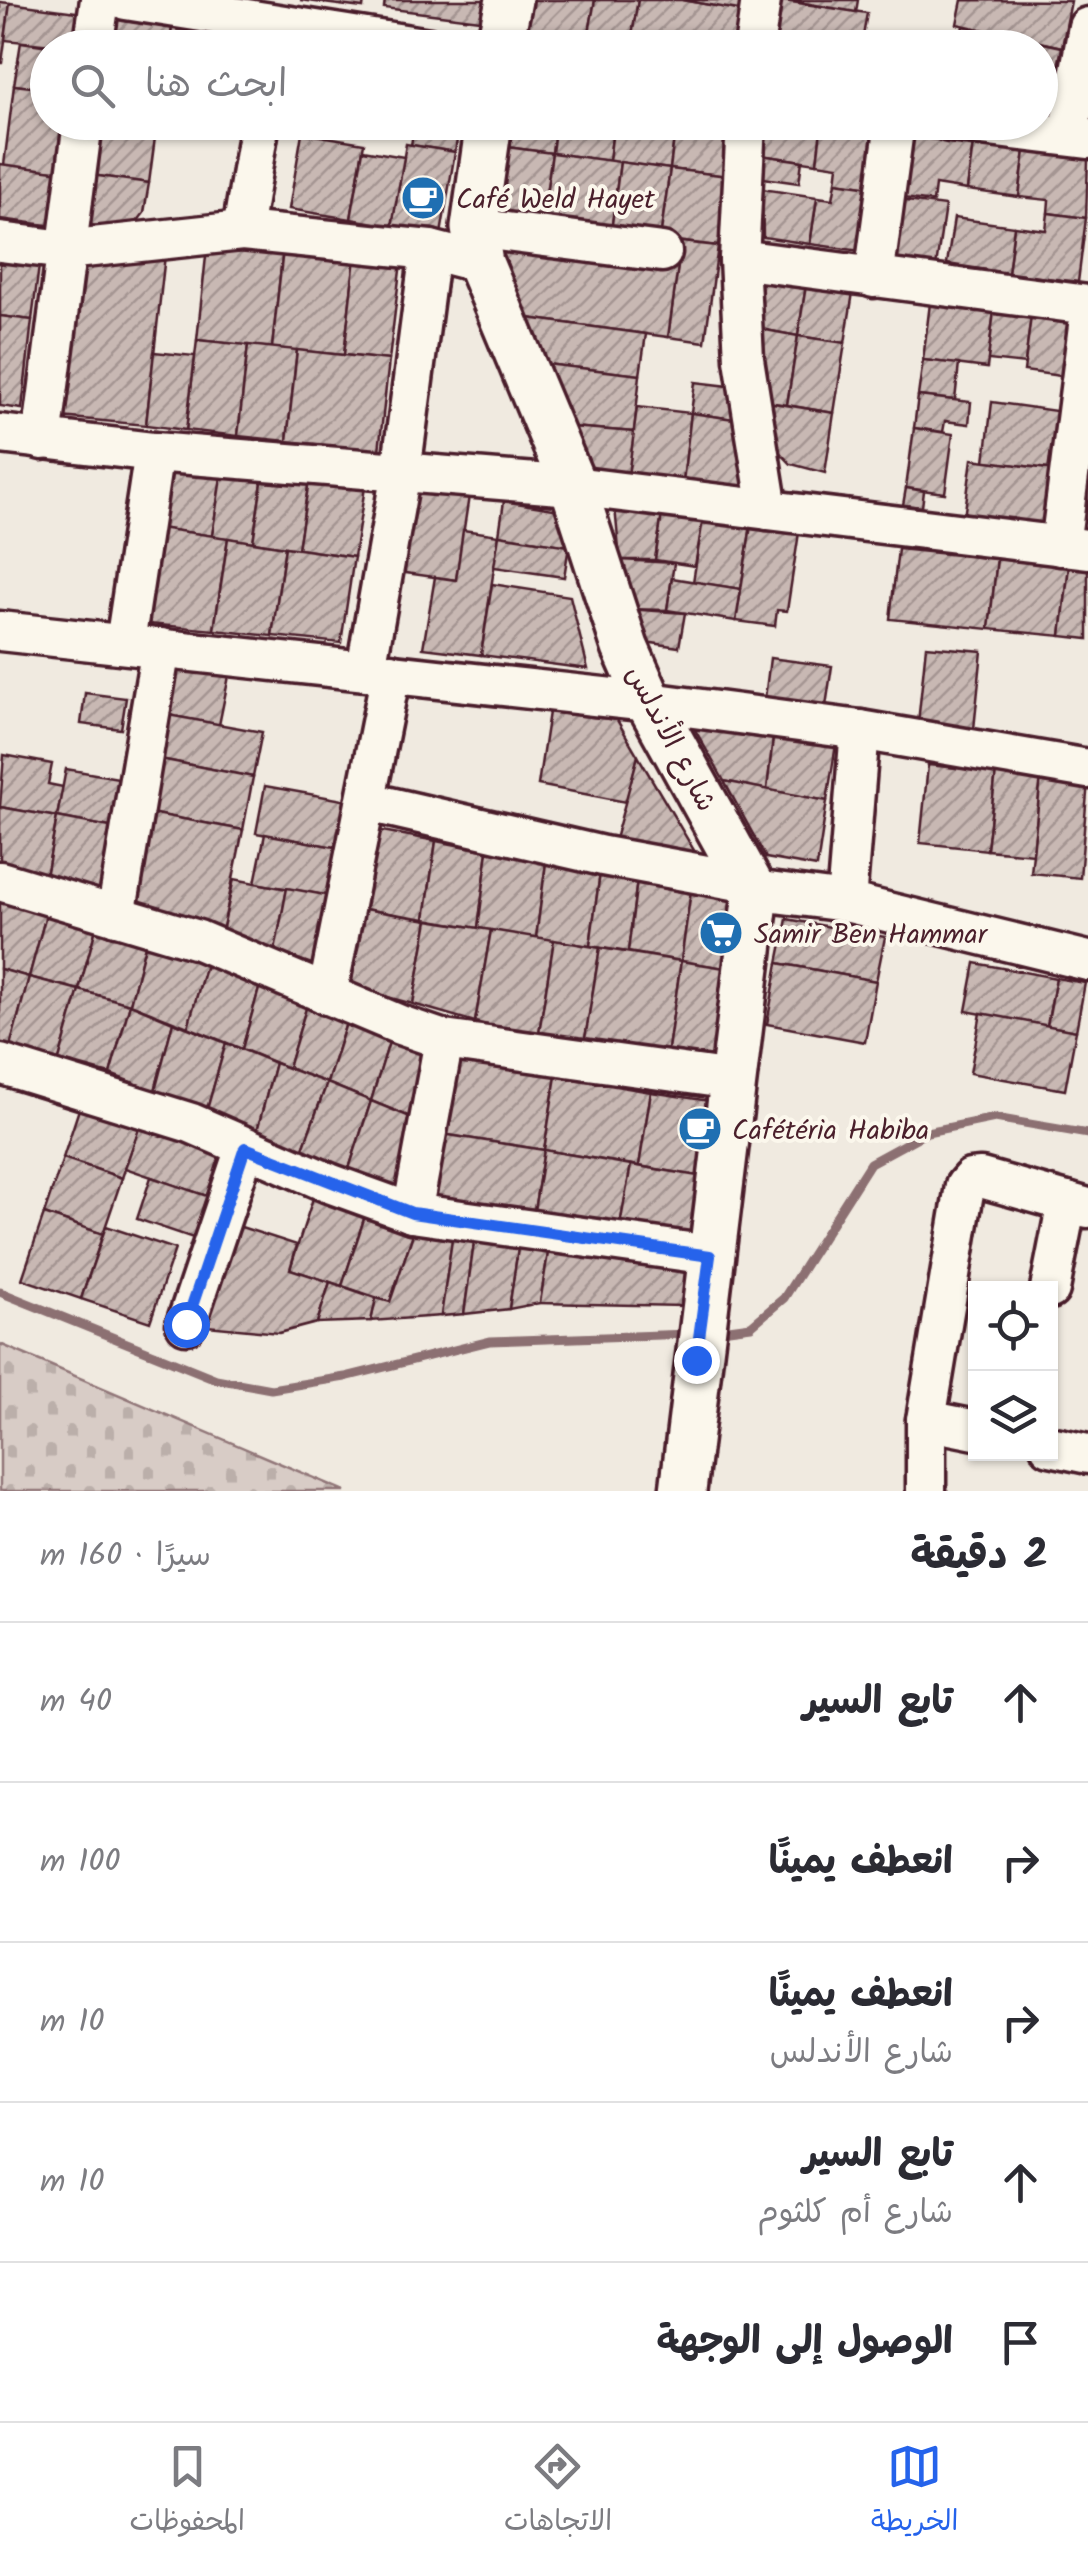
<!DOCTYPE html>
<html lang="ar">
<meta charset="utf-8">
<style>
:root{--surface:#fff;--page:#f7f7f7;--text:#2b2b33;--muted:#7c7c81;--line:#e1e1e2;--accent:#2563eb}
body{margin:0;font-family:Kalam,"Playpen Sans Arabic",sans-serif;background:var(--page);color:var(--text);direction:rtl}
.controls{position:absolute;right:30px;bottom:30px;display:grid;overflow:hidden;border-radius:0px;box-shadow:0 2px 8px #0004}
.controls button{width:90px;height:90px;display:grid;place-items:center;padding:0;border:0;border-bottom:2px solid var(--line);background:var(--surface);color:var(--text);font:50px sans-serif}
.stop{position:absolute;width:30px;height:30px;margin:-22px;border:8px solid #2563eb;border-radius:50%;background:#fff}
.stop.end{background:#2563eb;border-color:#fff;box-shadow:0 2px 10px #0008}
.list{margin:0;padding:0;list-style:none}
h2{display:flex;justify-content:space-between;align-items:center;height:130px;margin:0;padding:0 40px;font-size:42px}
h2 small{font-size:32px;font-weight:400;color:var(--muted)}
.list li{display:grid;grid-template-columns:65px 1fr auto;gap:30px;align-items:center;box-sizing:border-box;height:160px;padding:0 40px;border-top:2px solid var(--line)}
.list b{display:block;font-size:38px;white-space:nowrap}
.list p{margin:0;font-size:32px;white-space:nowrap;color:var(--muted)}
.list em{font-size:32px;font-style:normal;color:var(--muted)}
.icon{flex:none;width:55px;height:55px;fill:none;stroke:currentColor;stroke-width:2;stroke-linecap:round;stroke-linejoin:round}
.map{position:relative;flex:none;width:1088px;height:1491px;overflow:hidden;direction:ltr}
.search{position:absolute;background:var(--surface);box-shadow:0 2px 8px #0004;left:30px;right:30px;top:30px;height:110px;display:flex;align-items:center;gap:25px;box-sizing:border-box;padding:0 35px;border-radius:55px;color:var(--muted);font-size:38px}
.sheet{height:930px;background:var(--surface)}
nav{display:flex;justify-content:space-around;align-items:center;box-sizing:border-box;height:140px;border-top:2px solid var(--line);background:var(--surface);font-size:28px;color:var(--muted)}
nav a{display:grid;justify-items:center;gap:5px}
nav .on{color:var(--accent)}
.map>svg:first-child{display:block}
</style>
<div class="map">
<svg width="1088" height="1491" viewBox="0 0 1088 1491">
<defs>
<pattern id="cemetery-stones" width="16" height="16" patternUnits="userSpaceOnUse" patternTransform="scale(2.5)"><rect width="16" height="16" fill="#d8ccc6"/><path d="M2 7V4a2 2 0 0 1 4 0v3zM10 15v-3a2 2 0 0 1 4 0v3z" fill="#bbafaa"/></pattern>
<pattern id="building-hatch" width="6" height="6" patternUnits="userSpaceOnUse" patternTransform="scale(2.5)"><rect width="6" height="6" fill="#c8b8b3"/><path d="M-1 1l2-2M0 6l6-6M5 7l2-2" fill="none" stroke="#a49592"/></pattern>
</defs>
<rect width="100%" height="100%" fill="#f0eae0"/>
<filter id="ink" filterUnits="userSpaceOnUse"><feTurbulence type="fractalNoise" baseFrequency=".01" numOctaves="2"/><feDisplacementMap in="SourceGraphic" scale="20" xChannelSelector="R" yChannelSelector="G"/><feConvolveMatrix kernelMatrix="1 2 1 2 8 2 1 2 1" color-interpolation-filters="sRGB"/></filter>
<g filter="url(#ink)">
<!-- cemetery -->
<polygon fill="url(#cemetery-stones)" stroke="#917678" stroke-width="2.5" points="0,1344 345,1491 0,1491"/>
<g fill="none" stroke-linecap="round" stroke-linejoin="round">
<!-- stream -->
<g stroke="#8c6f72" stroke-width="9">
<polyline points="0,1292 216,1379 271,1389 345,1377 490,1341 689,1334"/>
<polyline points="714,1331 751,1326 784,1298 870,1163 927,1132 995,1118 1088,1134"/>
</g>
</g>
<!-- building -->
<g fill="url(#building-hatch)" stroke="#4a1f2b" stroke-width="2.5">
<polygon points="300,0 364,0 363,8"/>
<polygon points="385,0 484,0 480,20 384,8"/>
<polygon points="524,0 595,0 587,44 518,32"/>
<polygon points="595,0 638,0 630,48 587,44"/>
<polygon points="638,0 682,0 744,11 737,48 630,48"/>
<polygon points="682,0 746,0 744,11"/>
<polygon points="777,0 867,13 861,48 770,48"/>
<polygon points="787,0 858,0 856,12"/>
<polygon points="962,0 1071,1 1062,47 957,24"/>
<polygon points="0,2 10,3 2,63 0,63"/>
<polygon points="10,3 84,13 79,48 5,40"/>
<polygon points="113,19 172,28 169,48 109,48"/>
<polygon points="963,26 1062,47 1050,105 1040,104 1040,48 958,48"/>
<polygon points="172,28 255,39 253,48 169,48"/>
<polygon points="21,42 63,48 48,48 48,89 14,85"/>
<polygon points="14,85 48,89 48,122 69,122 62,172 4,165"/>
<polygon points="99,122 156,130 149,183 91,175"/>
<polygon points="178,122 231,122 230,129"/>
<polygon points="274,122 323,122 321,136 273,128"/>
<polygon points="415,122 460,122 455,152 411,145"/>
<polygon points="502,122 556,122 552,153 499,146"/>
<polygon points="556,122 614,122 609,161 552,153"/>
<polygon points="614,122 676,122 670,169 609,161"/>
<polygon points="676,122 735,122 728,176 670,169"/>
<polygon points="764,122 822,122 817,163 760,155"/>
<polygon points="822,122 878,127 870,187 836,182 838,166 817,163"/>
<polygon points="302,133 364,143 351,219 289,209"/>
<polygon points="904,136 973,144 967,190 935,185 933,202 896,197"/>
<polygon points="406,144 455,152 441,234 392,226"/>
<polygon points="973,144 1025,151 1019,197 967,190"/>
<polygon points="499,146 552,153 542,223 489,216"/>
<polygon points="363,150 404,157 392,226 351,219"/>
<polygon points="1025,151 1088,160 1086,218 1048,213 1049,200 1019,197"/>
<polygon points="552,153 620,162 611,232 542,223"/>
<polygon points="760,155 802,161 799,183 756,177"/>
<polygon points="620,162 670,169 660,239 611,232"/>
<polygon points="0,164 62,172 55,226 0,219"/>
<polygon points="670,169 728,176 718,246 660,239"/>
<polygon points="91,175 149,183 144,213 137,222 120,229 84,224"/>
<polygon points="836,182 870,187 861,251 810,244 817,197 833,199"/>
<polygon points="762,189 817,197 810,244 763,237"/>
<polygon points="899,200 945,206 936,267 890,261"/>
<polygon points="1048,213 1086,218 1078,282 1008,273 1014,226 1046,230"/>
<polygon points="954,218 1014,226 1008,273 947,264"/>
<polygon points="681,242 718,246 705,342 668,337"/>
<polygon points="500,245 678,266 668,337 528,318"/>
<polygon points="207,247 283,249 272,348 197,340"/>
<polygon points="283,249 355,257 344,355 272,348"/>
<polygon points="165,255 146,425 61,417 78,267"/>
<polygon points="355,257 401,262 389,360 344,355"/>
<polygon points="0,262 39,266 32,320 0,316"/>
<polygon points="756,271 807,279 798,336 755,328"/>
<polygon points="807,279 854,286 845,343 798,336"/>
<polygon points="931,295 995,303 987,368 923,360"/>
<polygon points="995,303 1032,308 1025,364 988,360"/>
<polygon points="1032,308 1069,312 1061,376 1024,371"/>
<polygon points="0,316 32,320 22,409 0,406"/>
<polygon points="528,318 646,334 640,375 546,364"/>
<polygon points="755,328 798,336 787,405 761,401"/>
<polygon points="798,336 845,343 834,413 787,405"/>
<polygon points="197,340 248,345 238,436 186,430"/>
<polygon points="248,345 297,350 287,441 238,436"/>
<polygon points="297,350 389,360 379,451 287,441"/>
<polygon points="154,352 195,356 186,430 146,425"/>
<polygon points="923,360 959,364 955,400 918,396"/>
<polygon points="546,364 640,375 634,432 571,427"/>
<polygon points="695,382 737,387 741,420 691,413"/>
<polygon points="918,396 971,402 969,424 945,421 943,432 914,428"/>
<polygon points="761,401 834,413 825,473 791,464 771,443"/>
<polygon points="992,402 1063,412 1055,470 985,461"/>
<polygon points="637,407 691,413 683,482 628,475"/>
<polygon points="691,413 741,420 748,489 683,482"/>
<polygon points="571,427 634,432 628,475 588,471"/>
<polygon points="914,428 953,434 945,493 906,488"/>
<polygon points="1088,434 1088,522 1076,521"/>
<polygon points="972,459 1055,470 1048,529 964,518"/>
<polygon points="162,465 222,471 212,536 152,527"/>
<polygon points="222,471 263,476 253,542 212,536"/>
<polygon points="263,476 309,481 298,549 253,542"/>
<polygon points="309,481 365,487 354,557 298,549"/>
<polygon points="411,487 469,496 456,580 398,572"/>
<polygon points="906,488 924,491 922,507 903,505"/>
<polygon points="504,501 566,511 569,546 499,535"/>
<polygon points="615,507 663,508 655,560 620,560"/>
<polygon points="663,508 704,513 695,566 655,560"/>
<polygon points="704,513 752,519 741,589 693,582"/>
<polygon points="752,519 800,526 787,611 777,610 775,626 736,621"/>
<polygon points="152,527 228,538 214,630 137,623"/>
<polygon points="463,530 499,535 481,655 423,648 435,577 456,580"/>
<polygon points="499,535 569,546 564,577 494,567"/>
<polygon points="228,538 285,547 272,636 214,630"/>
<polygon points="285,547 354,557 341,643 272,636"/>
<polygon points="898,549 997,559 989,629 890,619"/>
<polygon points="997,559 1069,566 1061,636 989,629"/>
<polygon points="620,560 674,563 667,610 627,609"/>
<polygon points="1069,566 1088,568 1088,639 1061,636"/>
<polygon points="672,578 741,589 736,621 667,610"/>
<polygon points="492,584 570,596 588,669 481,655"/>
<polygon points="627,609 685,613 679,647 639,641"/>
<polygon points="926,646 982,651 974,729 918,723"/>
<polygon points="770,658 832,666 826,706 765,698"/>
<polygon points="177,666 229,676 219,725 168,715"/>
<polygon points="85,693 126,698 121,729 81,724"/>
<polygon points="549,712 617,720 638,756 626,802 538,785"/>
<polygon points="168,715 262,732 253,777 160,759"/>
<polygon points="689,719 774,730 767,790 724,781"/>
<polygon points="774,730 837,738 827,801 767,790"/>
<polygon points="4,755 52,764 48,784 63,787 57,817 0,807"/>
<polygon points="638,756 698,857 614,843"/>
<polygon points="160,759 253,777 243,830 150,813"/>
<polygon points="928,765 996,772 987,850 920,843"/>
<polygon points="66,769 124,779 115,828 57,817"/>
<polygon points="996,772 1041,777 1033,854 987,850"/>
<polygon points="1041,777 1088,781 1080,878 1031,873"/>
<polygon points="724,781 827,801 817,867 766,858"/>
<polygon points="265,786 354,802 345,849 256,833"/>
<polygon points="0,807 57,817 46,877 0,865"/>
<polygon points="150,813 243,830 222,932 133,901"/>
<polygon points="57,817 115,828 103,892 46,877"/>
<polygon points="377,830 436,841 425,919 364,909"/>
<polygon points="265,834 345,849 336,897 255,883"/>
<polygon points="436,841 488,851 478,928 425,919"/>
<polygon points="488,851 546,863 536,938 478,928"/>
<polygon points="546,863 600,873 590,946 536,938"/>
<polygon points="600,873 637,880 628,952 590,946"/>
<polygon points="234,879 287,889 275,951 222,932"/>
<polygon points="637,880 691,891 681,961 628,952"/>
<polygon points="287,888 336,897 323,968 275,951"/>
<polygon points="691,891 741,901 731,969 681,961"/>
<polygon points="0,898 47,911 29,977 0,969"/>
<polygon points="364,909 428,920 413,1004 351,987"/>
<polygon points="47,911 97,925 79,990 29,977"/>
<polygon points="787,919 885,937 876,981 778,963"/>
<polygon points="428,920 491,930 475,1022 413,1004"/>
<polygon points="97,925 147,938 130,1004 79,990"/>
<polygon points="491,930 554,940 538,1039 475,1022"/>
<polygon points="147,938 207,961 188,1027 130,1004"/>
<polygon points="554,940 600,948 584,1045 538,1039"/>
<polygon points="600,948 681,961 667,1056 584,1045"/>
<polygon points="207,961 261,982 242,1049 188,1027"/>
<polygon points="681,961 731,969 718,1063 667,1056"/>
<polygon points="778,963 876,981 865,1042 767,1024"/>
<polygon points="975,963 1056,978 1047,1026 966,1011"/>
<polygon points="0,969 29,977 10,1047 0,1044"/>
<polygon points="29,977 79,990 59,1060 10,1047"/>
<polygon points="1056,978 1085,983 1076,1031 1047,1026"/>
<polygon points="261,982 308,1002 288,1068 242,1049"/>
<polygon points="79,990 130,1004 110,1074 59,1060"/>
<polygon points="308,1002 347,1020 327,1083 288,1068"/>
<polygon points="130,1004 173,1022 155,1091 110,1074"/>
<polygon points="981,1013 1076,1031 1065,1090 970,1073"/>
<polygon points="347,1020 390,1039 371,1101 327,1083"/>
<polygon points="173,1022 226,1043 206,1113 155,1091"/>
<polygon points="390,1039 431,1056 415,1119 371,1101"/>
<polygon points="226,1043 275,1063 256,1135 206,1113"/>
<polygon points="454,1059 556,1076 544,1150 442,1134"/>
<polygon points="275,1063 327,1083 301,1154 256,1135"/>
<polygon points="556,1076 651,1092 639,1166 544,1150"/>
<polygon points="327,1083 371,1101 347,1175 301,1154"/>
<polygon points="651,1092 716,1102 704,1177 639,1166"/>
<polygon points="371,1101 415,1119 396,1196 347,1175"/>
<polygon points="81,1103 141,1123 122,1178 63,1158"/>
<polygon points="141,1123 222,1151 207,1196 125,1168"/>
<polygon points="442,1134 544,1150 533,1217 431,1201"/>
<polygon points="544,1150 631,1165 619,1231 533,1217"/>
<polygon points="63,1158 122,1178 103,1234 44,1214"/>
<polygon points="631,1165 704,1177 693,1243 619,1231"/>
<polygon points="151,1177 207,1196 193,1238 137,1219"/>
<polygon points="313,1198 365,1216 342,1286 290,1269"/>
<polygon points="44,1214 103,1234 81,1299 22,1279"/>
<polygon points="365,1216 414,1231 390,1302 342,1286"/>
<polygon points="106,1226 175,1249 150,1322 81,1299"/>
<polygon points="238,1226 297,1245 290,1269 330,1282 317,1323 279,1333 206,1326"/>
<polygon points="414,1231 453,1233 441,1316 371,1321 376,1298 390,1302"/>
<polygon points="453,1233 475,1236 464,1314 441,1316"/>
<polygon points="475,1236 519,1242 509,1309 464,1314"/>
<polygon points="519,1242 549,1247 540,1303 509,1309"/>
<polygon points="549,1247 688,1267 683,1306 540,1303"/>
<polygon points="330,1282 376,1298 371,1321 317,1323"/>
</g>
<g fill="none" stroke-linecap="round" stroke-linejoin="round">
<defs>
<g id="minor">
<polyline points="126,0 429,48"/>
<polyline points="93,48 100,0"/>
<polyline points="754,48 761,0"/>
<polyline points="746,122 739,259 744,359 768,510"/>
<polyline points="949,122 1088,139"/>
<polyline points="1068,136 1088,27"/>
<polyline points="474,228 662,252"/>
<polyline points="242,231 260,122"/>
<polyline points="0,242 65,250 242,231 430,250 480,263"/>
<polyline points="739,259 1088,305"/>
<polyline points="874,278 895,122"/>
<polyline points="0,434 154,452 573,486 1088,549"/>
<polyline points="42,440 83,122"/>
<polyline points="1060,546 1088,326"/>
<polyline points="0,631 649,702 860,730 1088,769"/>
<polyline points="125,643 154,452"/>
<polyline points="366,669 401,472 430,250"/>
<polyline points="368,802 603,856 750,883"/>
<polyline points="0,881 198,940 400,1025 444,1040 733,1080"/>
<polyline points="753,890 846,902 1088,961"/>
<polyline points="846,902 860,730"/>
<polyline points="116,916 161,648"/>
<polyline points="327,995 391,673"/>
<polyline points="0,1064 191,1123 329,1183 412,1213 710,1255"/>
<polyline points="412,1213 444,1040"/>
<polyline points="1050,1289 1067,1202"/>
<polyline points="186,1324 245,1148"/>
<polyline points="926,1420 976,1430"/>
<polyline points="1050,1446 1088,1454"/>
<polyline points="926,1491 926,1420 965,1186 971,1179 981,1178 1088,1208"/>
</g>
<g id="tertiary">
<polyline points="499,48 509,0"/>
<polyline points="489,122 474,228 480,263 573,486 625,647 649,702 753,890 755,901 683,1491"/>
</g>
</defs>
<!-- minor casing -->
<use href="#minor" stroke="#4a1f2b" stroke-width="45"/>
<!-- tertiary casing -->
<use href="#tertiary" stroke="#4a1f2b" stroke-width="52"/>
<!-- minor -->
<use href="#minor" stroke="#fbf7ec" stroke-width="38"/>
<!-- tertiary -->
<use href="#tertiary" stroke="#fbf7ec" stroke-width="45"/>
</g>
</g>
<g fill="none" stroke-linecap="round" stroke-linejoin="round" filter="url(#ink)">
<!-- route -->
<polyline stroke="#2563eb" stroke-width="12" points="186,1324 245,1148 412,1213 710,1256 696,1360"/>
</g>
<!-- icons -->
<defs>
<symbol id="cafe-disc" viewBox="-11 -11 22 22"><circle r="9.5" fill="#1f6fb2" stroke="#fbf7ec"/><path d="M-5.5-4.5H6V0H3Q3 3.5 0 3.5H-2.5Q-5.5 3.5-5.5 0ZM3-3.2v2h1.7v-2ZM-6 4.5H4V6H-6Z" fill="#fff"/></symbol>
<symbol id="supermarket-disc" viewBox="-11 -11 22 22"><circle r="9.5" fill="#1f6fb2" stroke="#fbf7ec"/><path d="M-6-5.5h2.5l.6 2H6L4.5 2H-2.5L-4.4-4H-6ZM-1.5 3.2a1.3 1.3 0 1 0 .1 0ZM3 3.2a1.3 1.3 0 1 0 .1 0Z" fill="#fff"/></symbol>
</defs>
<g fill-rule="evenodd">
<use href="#cafe-disc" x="398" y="173" width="50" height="50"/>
<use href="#supermarket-disc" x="696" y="908" width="50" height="50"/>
<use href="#cafe-disc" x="675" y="1104" width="50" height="50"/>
</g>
<g text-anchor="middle" stroke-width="8" stroke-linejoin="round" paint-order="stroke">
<!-- poi labels -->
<g font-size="28" fill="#4a1f2b" stroke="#fbf7ec" text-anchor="start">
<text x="456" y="208">Café Weld Hayet</text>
<text x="754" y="943">Samir Ben Hammar</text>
<text x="732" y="1139">Cafétéria Habiba</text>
</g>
<!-- street labels -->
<g font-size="28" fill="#4a1f2b" stroke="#fbf7ec">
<text transform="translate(672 738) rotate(62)" y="10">شارع الأندلس</text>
</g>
</g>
</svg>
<div class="controls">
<button><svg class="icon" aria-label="locate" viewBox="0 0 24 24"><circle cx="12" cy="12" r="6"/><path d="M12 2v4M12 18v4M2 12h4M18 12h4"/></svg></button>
<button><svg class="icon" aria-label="layers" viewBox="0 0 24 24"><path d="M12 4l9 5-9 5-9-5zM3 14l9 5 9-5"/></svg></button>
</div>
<div class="stop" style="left:186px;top:1324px"></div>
<div class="stop end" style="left:696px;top:1360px"></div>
<div class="search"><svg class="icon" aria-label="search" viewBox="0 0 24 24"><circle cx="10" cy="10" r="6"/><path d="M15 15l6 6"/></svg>ابحث هنا</div>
</div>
<section class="sheet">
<h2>2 دقيقة<small>سيرًا · 160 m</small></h2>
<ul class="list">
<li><svg class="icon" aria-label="ahead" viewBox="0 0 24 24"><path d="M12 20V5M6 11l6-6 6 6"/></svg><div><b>تابع السير</b></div><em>40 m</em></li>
<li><svg class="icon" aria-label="right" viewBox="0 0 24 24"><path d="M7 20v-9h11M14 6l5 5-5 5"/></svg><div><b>انعطف يمينًا</b></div><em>100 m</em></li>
<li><svg class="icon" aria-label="right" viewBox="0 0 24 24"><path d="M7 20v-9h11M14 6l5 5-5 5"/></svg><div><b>انعطف يمينًا</b><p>شارع الأندلس</p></div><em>10 m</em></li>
<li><svg class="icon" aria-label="ahead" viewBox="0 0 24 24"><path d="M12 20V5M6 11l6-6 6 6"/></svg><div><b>تابع السير</b><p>شارع أم كلثوم</p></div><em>10 m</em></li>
<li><svg class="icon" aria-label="arrive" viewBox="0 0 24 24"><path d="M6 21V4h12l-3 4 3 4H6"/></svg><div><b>الوصول إلى الوجهة</b></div></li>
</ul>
</section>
<nav>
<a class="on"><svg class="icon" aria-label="map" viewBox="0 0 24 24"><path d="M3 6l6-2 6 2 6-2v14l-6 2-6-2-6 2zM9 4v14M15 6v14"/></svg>الخريطة</a>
<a><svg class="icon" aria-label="directions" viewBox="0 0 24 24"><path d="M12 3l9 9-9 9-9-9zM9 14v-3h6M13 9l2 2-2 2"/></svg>الاتجاهات</a>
<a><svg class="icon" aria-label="saved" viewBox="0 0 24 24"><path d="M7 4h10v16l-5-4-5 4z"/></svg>المحفوظات</a>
</nav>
